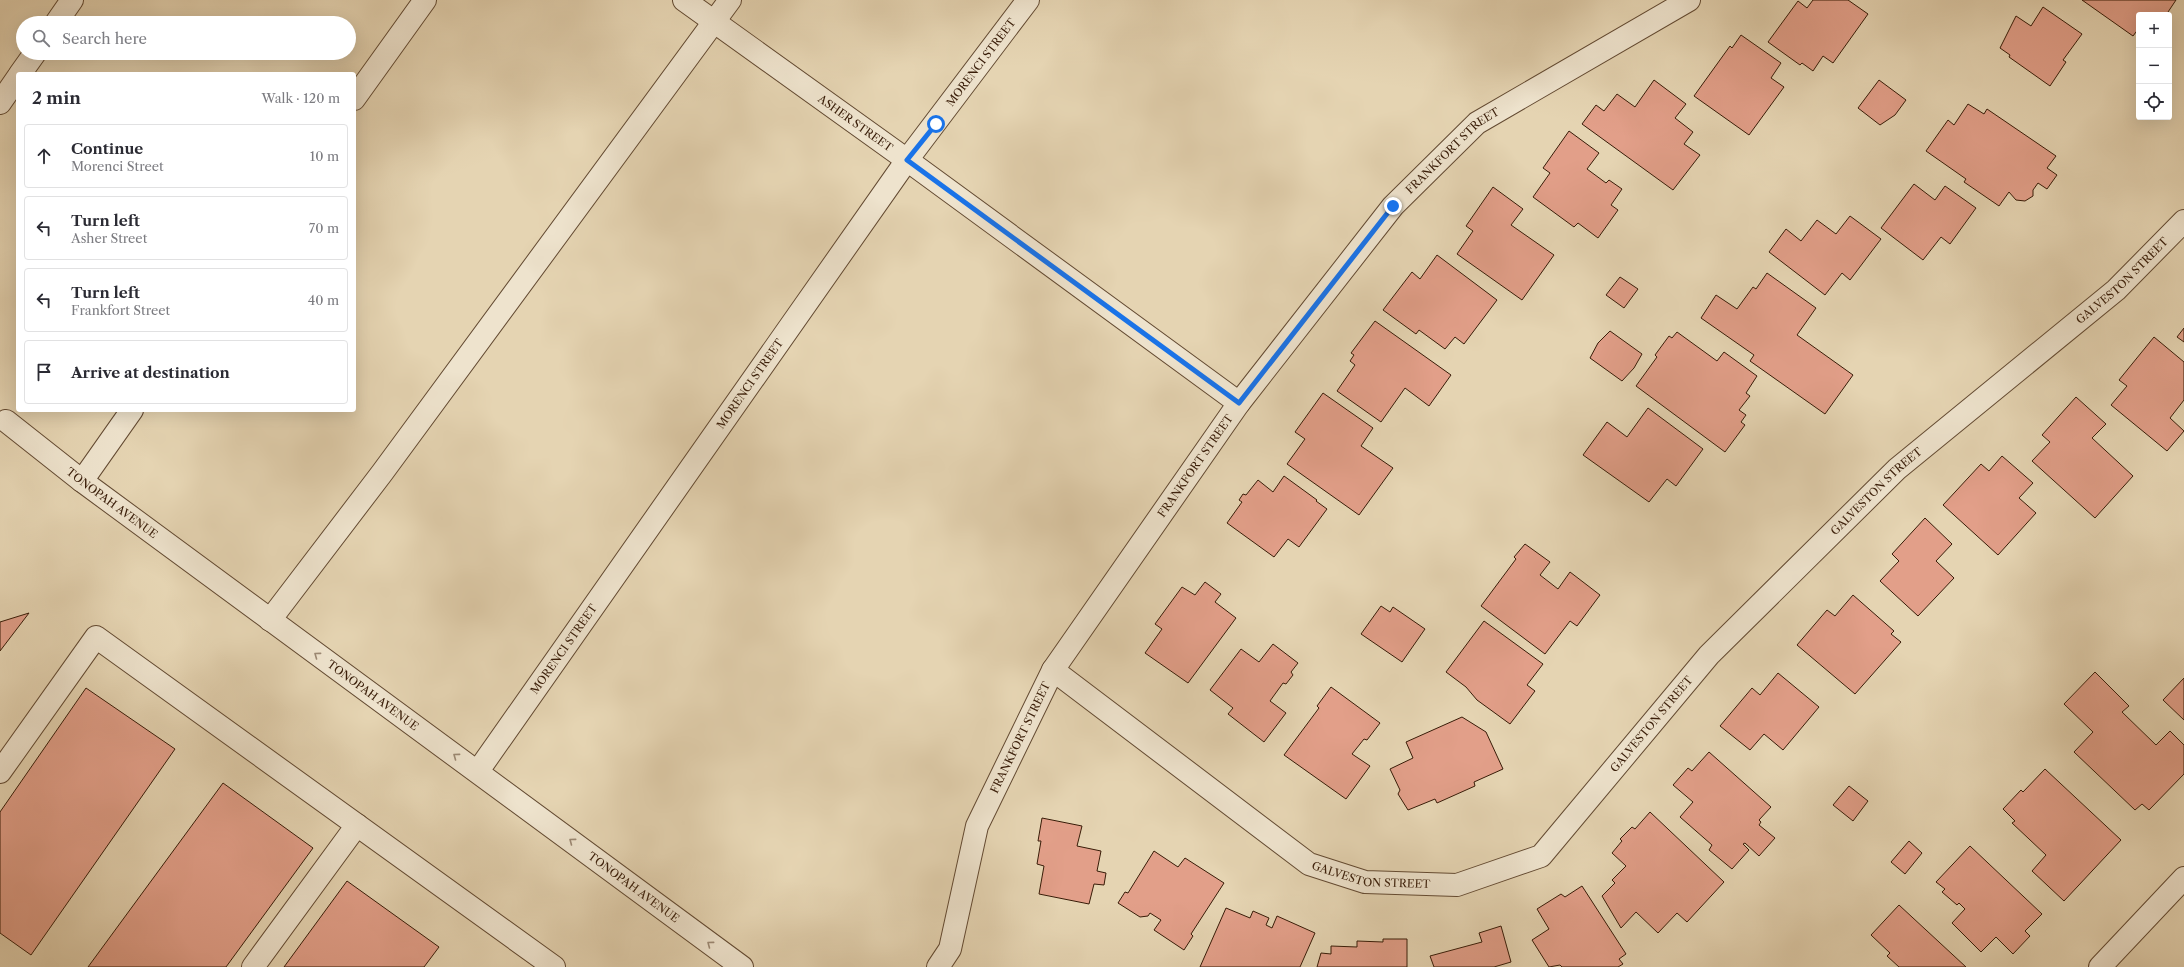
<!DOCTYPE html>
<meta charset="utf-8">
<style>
:root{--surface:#fff;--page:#f7f7f7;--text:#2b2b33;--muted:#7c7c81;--line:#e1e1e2}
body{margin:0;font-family:"Libre Caslon Text",serif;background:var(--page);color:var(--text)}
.controls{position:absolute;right:12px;top:12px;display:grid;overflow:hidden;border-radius:4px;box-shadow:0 4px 16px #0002}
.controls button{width:36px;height:36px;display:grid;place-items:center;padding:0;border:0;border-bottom:1px solid var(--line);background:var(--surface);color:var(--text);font:20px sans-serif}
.stop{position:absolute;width:12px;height:12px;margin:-9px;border:3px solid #1a73e8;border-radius:50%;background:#fff}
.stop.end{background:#1a73e8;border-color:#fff;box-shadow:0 1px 4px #0008}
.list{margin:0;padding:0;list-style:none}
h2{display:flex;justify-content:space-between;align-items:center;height:52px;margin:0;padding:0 16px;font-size:17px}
h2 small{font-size:13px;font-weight:400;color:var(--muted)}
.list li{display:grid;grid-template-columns:26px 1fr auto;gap:12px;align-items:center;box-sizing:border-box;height:64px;margin:0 8px 8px;padding:0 8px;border:1px solid var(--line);border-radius:4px}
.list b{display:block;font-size:15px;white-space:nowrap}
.list p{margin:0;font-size:13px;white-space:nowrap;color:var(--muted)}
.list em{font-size:13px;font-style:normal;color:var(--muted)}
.icon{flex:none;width:22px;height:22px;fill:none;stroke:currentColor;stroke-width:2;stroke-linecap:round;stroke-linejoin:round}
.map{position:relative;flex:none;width:2184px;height:967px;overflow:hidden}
.search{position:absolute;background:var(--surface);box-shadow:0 4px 16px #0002;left:16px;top:16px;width:340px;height:44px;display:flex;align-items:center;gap:10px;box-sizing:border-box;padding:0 14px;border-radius:22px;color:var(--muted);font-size:15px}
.panel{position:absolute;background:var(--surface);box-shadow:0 4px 16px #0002;left:16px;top:72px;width:340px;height:340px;border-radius:4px}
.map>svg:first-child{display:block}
</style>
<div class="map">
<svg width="2184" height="967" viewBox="0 0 2184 967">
<rect width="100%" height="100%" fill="#e5d4b2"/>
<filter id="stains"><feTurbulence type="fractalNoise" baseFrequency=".005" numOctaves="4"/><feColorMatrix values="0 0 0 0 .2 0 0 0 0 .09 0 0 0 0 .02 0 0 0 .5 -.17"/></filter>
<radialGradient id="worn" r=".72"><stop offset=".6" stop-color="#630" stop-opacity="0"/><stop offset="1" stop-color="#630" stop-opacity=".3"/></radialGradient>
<!-- building -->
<g fill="#e29f89" stroke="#381c08">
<polygon points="1813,0 1848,0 1868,14 1833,63 1823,56 1813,71 1802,63 1800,65 1768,42 1798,1 1807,8"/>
<polygon points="2082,0 2176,0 2166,15 2154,15 2151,12 2149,15 2139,15 2139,28 2133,36"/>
<polygon points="2043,7 2082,34 2063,60 2066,62 2050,86 2009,57 2010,55 2000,48 2016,16 2031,26"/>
<polygon points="1741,35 1781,63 1771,78 1784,87 1749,135 1694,96 1730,46 1732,48"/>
<polygon points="1654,80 1686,104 1675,118 1693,132 1684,144 1700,155 1673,190 1582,124 1596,105 1604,111 1617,94 1635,107"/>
<polygon points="1879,80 1906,100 1895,115 1880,125 1858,108"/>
<polygon points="1968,104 1984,114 1987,109 2056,156 2047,168 2057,175 2047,189 2038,183 2033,190 2033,196 2025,201 2016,200 2009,192 1999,206 1964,182 1966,179 1926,151 1948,120 1954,125"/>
<polygon points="1569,131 1599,153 1587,169 1606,183 1609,180 1622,189 1611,205 1618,210 1598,238 1578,223 1574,227 1533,197 1550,173 1543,168"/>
<polygon points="1914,184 1935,200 1945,186 1976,208 1950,244 1941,237 1923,260 1881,228"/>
<polygon points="1493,187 1523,209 1511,225 1554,255 1522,300 1457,254 1473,231 1466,226"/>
<polygon points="1850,216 1881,239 1850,280 1842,273 1825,295 1769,252 1786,229 1801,241 1817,220 1836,234"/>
<polygon points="1437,255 1497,300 1464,344 1455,337 1445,349 1419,330 1416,334 1383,310 1412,272 1420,279"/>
<polygon points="1767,273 1816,308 1797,335 1853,375 1825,414 1750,361 1754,355 1701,318 1716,295 1737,309 1753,287 1756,289"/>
<polygon points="1620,277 1638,289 1624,308 1606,295"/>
<polygon points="1375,321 1451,375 1429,406 1405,388 1381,422 1337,391 1355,365 1350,361 1354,355 1351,353"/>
<polygon points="2184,328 2184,342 2177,337"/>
<polygon points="1610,331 1642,354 1634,368 1622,381 1590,358 1598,343"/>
<polygon points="1677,332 1717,361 1724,352 1757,376 1746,393 1750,396 1739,410 1746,415 1741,422 1745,425 1725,452 1636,386 1657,357 1655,355 1669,336 1672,338"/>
<polygon points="2154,337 2184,362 2184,400 2170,418 2184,431 2167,451 2111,405 2127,386 2119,380"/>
<polygon points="1323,393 1373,428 1361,446 1393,468 1359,515 1287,464 1305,439 1295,432"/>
<polygon points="2076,397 2106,424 2092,438 2133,476 2095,518 2032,461 2050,442 2042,435"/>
<polygon points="1648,408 1703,449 1676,486 1667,479 1649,502 1583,455 1607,422 1627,437"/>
<polygon points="2002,456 2033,483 2019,498 2036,513 1998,555 1943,505 1981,464 1989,471"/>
<polygon points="1284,476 1317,500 1316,501 1327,509 1299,547 1288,539 1274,557 1227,523 1242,502 1239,500 1243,494 1246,495 1258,480 1273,492"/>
<polygon points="1925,518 1952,544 1936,561 1954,578 1918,616 1880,581 1899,561 1892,554"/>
<polygon points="1525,544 1550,562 1540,575 1558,589 1570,572 1600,595 1577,626 1570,621 1545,654 1481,606 1516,559 1514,557"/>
<polygon points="1205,582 1221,594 1215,602 1236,618 1188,683 1145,653 1162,629 1155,624 1182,587 1195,595"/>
<polygon points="1853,595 1894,631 1891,634 1901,642 1855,694 1797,645 1827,610 1835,616"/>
<polygon points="1381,606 1390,612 1393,607 1425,629 1402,662 1361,634"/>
<polygon points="29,613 0,651 0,622"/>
<polygon points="1484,621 1543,664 1527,685 1535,691 1510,724 1477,700 1466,687 1446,672"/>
<polygon points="1273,644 1298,663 1291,672 1293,675 1286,684 1283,683 1270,701 1286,713 1264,742 1228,714 1233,708 1210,690 1241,649 1259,662"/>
<polygon points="2095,672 2129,706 2122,712 2156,745 2170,731 2184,745 2184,774 2149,810 2142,804 2135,810 2074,752 2093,732 2064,704"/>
<polygon points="1778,673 1819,707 1783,750 1764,734 1750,750 1720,726 1752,688 1760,695"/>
<polygon points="2184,678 2184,720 2163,700"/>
<polygon points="1331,687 1380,723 1367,740 1364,739 1352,754 1370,766 1346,799 1284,755 1319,708 1317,706"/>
<polygon points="86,688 175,749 31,955 0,933 0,812"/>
<polygon points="1462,717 1486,732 1503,769 1474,782 1475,786 1437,803 1435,799 1408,810 1398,794 1400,790 1390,769 1413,758 1406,742"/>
<polygon points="1709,752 1771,807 1759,820 1761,822 1759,825 1775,838 1759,856 1745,843 1743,844 1749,850 1732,869 1709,850 1712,845 1680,817 1693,802 1673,785 1688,768 1692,771"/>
<polygon points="2045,769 2121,840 2064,901 2032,871 2046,855 2012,823 2015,821 2003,809 2021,790 2023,792"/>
<polygon points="223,783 313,848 226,967 88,967"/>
<polygon points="1849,786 1868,801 1853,821 1833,805"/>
<polygon points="1650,812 1724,882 1687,922 1677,913 1658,933 1636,912 1621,928 1602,896 1615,883 1612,880 1626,866 1612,853 1622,841 1620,839 1632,827 1635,829"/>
<polygon points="1042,818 1082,826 1077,846 1101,851 1097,871 1106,873 1104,885 1094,884 1089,904 1039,894 1044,866 1037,864 1041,841 1038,841"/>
<polygon points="1909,841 1922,853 1905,874 1891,862"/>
<polygon points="1970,846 2042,914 2025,931 2030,936 2013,954 1996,937 1981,952 1952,923 1965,909 1959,903 1957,905 1942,892 1945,889 1936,882"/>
<polygon points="1154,851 1178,867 1185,858 1224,883 1191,934 1193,936 1184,950 1154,930 1161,920 1150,913 1148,916 1140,917 1118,903 1125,892 1128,893"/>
<polygon points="347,881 439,947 424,967 284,967"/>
<polygon points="1582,886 1626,954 1619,959 1623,964 1618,967 1562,967 1560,965 1549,967 1532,940 1549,929 1537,909 1561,894 1565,897"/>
<polygon points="1899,905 1966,967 1899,967 1887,956 1890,953 1871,935"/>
<polygon points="1226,908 1250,918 1253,911 1269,918 1266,925 1272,928 1277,916 1315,933 1300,967 1200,967"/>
<polygon points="1501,926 1511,962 1494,967 1434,967 1430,956 1482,942 1479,933"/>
<polygon points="1383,939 1407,939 1407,967 1317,967 1321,953 1331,954 1331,946 1357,947 1357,941 1383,942"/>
</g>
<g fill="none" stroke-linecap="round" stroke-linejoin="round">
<defs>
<g id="minor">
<path id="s1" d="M684,0L907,160L1239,403"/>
<polyline points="56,23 72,0"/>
<polyline points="20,74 35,53"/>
<polyline points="354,99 425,0"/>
<polyline points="0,103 18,77"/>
<path id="s2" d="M6,421L82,481L742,967"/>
<polyline points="82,481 132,410"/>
<polyline points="270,620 382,473 730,0"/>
<path id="s3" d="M1053,670L1309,864L1365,882L1457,885L1541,856L1709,655L1897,469L2116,290L2184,221"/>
<path id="s4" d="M478,771L907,160L1028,0"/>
<polyline points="0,772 96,637 554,967"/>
<polyline points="253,967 357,825"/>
<path id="s5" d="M938,967L950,949L977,826L1053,670L1239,403L1393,206L1477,123L1689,0"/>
<polyline points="2100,967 2184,878"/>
</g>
</defs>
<!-- minor casing -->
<use href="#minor" stroke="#634a32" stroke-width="24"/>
<!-- minor -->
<use href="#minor" stroke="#eee3cd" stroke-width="22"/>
</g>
<!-- one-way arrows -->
<defs><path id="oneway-chevron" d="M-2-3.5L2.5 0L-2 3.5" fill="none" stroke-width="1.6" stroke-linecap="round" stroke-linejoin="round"/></defs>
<g stroke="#9c8974">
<use href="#oneway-chevron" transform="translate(317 655) rotate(-144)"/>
<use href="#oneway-chevron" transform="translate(456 756) rotate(-144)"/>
<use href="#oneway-chevron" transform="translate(572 841) rotate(-143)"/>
<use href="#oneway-chevron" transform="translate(710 944) rotate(-143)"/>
</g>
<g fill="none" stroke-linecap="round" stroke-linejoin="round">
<!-- route -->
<polyline stroke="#1a73e8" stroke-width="5" points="936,124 907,160 1239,403 1393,206"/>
</g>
<g text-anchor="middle" stroke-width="3" stroke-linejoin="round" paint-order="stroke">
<!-- street labels -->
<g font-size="11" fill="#381c08" stroke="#eee3cd">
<text dy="4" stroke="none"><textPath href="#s4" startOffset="869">MORENCI STREET</textPath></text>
<text dy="4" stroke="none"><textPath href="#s1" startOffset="211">ASHER STREET</textPath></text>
<text dy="4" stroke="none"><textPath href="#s5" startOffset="978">FRANKFORT STREET</textPath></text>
<text dy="4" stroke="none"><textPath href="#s3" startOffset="1381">GALVESTON STREET</textPath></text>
<text dy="4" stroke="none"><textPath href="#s4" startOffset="473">MORENCI STREET</textPath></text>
<text dy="4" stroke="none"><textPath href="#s5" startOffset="570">FRANKFORT STREET</textPath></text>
<text dy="4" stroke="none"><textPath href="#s3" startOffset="1057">GALVESTON STREET</textPath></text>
<text dy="4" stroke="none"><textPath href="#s2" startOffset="134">TONOPAH AVENUE</textPath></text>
<text dy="4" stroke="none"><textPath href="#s4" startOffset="149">MORENCI STREET</textPath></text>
<text dy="4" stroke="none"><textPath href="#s2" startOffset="458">TONOPAH AVENUE</textPath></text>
<text dy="4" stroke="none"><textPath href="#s3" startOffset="733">GALVESTON STREET</textPath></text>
<text dy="4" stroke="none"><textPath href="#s5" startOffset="246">FRANKFORT STREET</textPath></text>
<text dy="4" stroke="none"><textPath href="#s3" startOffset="385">GALVESTON STREET</textPath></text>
<text dy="4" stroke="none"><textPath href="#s2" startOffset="782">TONOPAH AVENUE</textPath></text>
</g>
</g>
<rect width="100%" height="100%" filter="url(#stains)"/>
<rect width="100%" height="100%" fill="url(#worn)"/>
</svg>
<div class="controls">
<button>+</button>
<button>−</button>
<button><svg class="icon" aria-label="locate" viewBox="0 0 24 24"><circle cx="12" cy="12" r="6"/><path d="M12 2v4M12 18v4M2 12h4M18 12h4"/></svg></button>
</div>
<div class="stop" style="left:936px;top:124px"></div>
<div class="stop end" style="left:1393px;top:206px"></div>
<div class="search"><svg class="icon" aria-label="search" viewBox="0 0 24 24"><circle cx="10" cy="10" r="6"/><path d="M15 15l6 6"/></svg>Search here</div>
<section class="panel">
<h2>2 min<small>Walk · 120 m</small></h2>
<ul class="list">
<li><svg class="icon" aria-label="ahead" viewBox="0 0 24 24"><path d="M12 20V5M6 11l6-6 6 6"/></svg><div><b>Continue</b><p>Morenci Street</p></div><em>10 m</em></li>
<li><svg class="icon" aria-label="left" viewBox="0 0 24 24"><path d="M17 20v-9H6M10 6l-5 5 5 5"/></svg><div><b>Turn left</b><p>Asher Street</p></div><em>70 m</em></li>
<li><svg class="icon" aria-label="left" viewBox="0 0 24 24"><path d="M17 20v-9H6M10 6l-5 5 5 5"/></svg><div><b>Turn left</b><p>Frankfort Street</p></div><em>40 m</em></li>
<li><svg class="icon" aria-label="arrive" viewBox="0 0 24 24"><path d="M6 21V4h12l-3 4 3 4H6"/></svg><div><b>Arrive at destination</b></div></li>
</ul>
</section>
</div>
